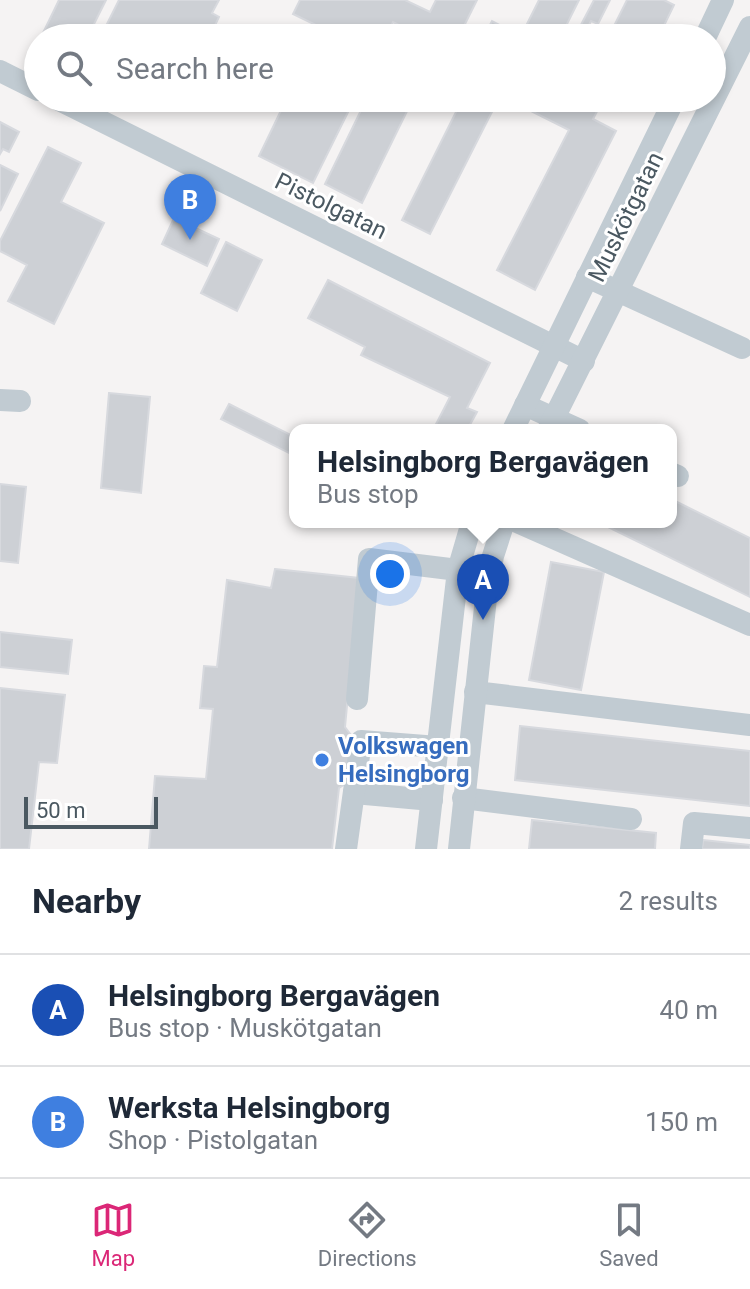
<!DOCTYPE html>
<meta charset="utf-8">
<style>
:root{--surface:#fff;--page:#f2f2f3;--text:#1f2937;--muted:#747a83;--line:#e0e1e3;--accent:#db2777}
body{margin:0;font-family:Roboto,sans-serif;background:var(--page);color:var(--text)}
.scale{position:absolute;left:24px;bottom:20px;width:134px;box-sizing:border-box;padding-left:8px;border:4px solid #4a5861;border-top:0;font-size:22px;line-height:28px;white-space:nowrap;color:#4a5861;-webkit-text-stroke:6px #fff;paint-order:stroke}
.you{position:absolute;left:390px;top:574px;width:28px;height:28px;margin:-20px;border:6px solid #fff;border-radius:50%;background:#1a73e8;box-shadow:0 0 0 12px #1a73e833}
.badge{display:grid;place-items:center;width:52px;height:52px;border-radius:50%;background:var(--accent);color:#fff;font-size:26px;font-weight:700}
.pin{position:absolute;translate:-50% -66px;filter:drop-shadow(0 2px 4px #0008)}
.pin::after{content:'';position:absolute;top:42px;width:28px;height:24px;background:inherit;clip-path:polygon(0 0,100% 0,50% 100%)}
.popup{position:absolute;left:289px;top:424px;width:388px;height:104px;box-sizing:border-box;display:grid;place-content:center;border-radius:16px;background:var(--surface);filter:drop-shadow(0 2px 6px #0005);font-size:26px;white-space:nowrap;color:var(--muted)}
.popup b{font-size:30px;color:var(--text)}
.popup::after{content:'';position:absolute;left:50%;top:100%;margin-left:-16px;border:16px solid transparent;border-top-color:var(--surface)}
.list{margin:0;padding:0;list-style:none}
h2{display:flex;justify-content:space-between;align-items:center;height:104px;margin:0;padding:0 32px;font-size:34px}
h2 small{font-size:26px;font-weight:400;color:var(--muted)}
.list li{display:grid;grid-template-columns:52px 1fr auto;gap:24px;align-items:center;box-sizing:border-box;height:112px;padding:0 32px;border-top:2px solid var(--line)}
.list b{display:block;font-size:30px;white-space:nowrap}
.list p{margin:0;font-size:26px;white-space:nowrap;color:var(--muted)}
.list em{font-size:26px;font-style:normal;color:var(--muted)}
.icon{flex:none;width:44px;height:44px;fill:none;stroke:currentColor;stroke-width:2;stroke-linecap:round;stroke-linejoin:round}
.map{position:relative;flex:none;width:750px;height:849px;overflow:hidden}
.search{position:absolute;background:var(--surface);box-shadow:0 4px 12px #0003;left:24px;right:24px;top:24px;height:88px;display:flex;align-items:center;gap:20px;box-sizing:border-box;padding:0 28px;border-radius:44px;color:var(--muted);font-size:30px}
.sheet{height:328px;background:var(--surface)}
nav{display:flex;justify-content:space-around;align-items:center;box-sizing:border-box;height:112px;border-top:2px solid var(--line);background:var(--surface);font-size:22px;color:var(--muted)}
nav a{display:grid;justify-items:center;gap:4px}
nav .on{color:var(--accent)}
.map>svg:first-child{display:block}
</style>
<div class="map">
<svg width="750" height="849" viewBox="0 0 750 849">
<rect width="100%" height="100%" fill="#f5f3f3"/>
<!-- building -->
<g fill="#cdd0d5" stroke="#d7d9de" stroke-width="2">
<polygon points="59,0 106,0 87,38 41,37"/>
<polygon points="119,0 219,0 212,13 219,17 209,38 100,38"/>
<polygon points="300,0 405,0 430,12 436,0 477,0 458,38 397,38 403,27 393,22 385,38 317,38 322,28 293,14"/>
<polygon points="539,0 579,0 560,38 483,38 492,21 521,36"/>
<polygon points="594,0 610,0 598,24 591,21 582,38 574,38"/>
<polygon points="627,0 664,0 674,5 658,38 608,38"/>
<polygon points="287,98 355,98 313,183 259,156"/>
<polygon points="367,98 428,98 424,107 412,101 362,203 325,184"/>
<polygon points="463,98 499,98 430,234 402,220"/>
<polygon points="530,98 627,98 621,111 602,102 593,119 616,131 535,290 497,270 569,130 525,108"/>
<polygon points="0,122 19,132 9,152 3,149 0,154"/>
<polygon points="48,147 81,163 61,202 104,223 54,324 8,301 27,265 0,251 0,241"/>
<polygon points="0,165 18,174 0,211"/>
<polygon points="174,218 219,239 207,266 162,244"/>
<polygon points="226,242 262,260 237,311 201,293"/>
<polygon points="328,280 490,363 467,408 477,412 467,430 433,430 450,397 361,355 365,347 308,318"/>
<polygon points="109,393 150,397 141,493 101,488"/>
<polygon points="229,404 295,437 295,456 221,419"/>
<polygon points="0,484 26,487 18,563 0,561"/>
<polygon points="671,499 750,538 750,597 598,522 671,522"/>
<polygon points="551,562 604,572 581,690 529,680"/>
<polygon points="275,569 359,578 345,727 354,739 350,781 339,788 332,849 149,849 155,776 206,779 213,709 200,708 204,666 217,667 227,580 271,588"/>
<polygon points="0,632 72,640 68,674 0,667"/>
<polygon points="0,688 65,695 57,763 39,762 29,849 0,849"/>
<polygon points="520,726 750,751 750,806 515,780"/>
<polygon points="532,820 656,833 655,849 529,849"/>
<polygon points="703,840 750,845 750,849 702,849"/>
</g>
<g fill="none" stroke-linecap="round" stroke-linejoin="round">
<!-- minor -->
<g stroke="#c1cbd2" stroke-width="22">
<polyline points="705,38 723,0"/>
<polyline points="0,71 38,90"/>
<polyline points="55,98 584,361"/>
<polyline points="587,277 742,348"/>
<polyline points="0,400 20,401"/>
<polyline points="525,405 580,430"/>
<polyline points="513,430 675,98"/>
<polyline points="548,430 750,27"/>
<polyline points="671,473 678,476"/>
<polyline points="517,522 750,625"/>
<polyline points="475,692 750,725"/>
<polyline points="357,699 369,559 458,570"/>
<polyline points="354,793 432,800"/>
<polyline points="463,798 631,819"/>
<polyline points="346,849 361,741 438,747"/>
<polyline points="426,849 458,570 472,522"/>
<polyline points="459,849 486,598 493,556 504,522"/>
<polyline points="691,849 694,823 750,828"/>
</g>
</g>
<!-- markers -->
<circle fill="#3f7fe0" stroke="#fff" stroke-width="3" cx="322" cy="760" r="8"/>
<g text-anchor="middle" stroke-width="6" stroke-linejoin="round" paint-order="stroke">
<!-- street labels -->
<g font-size="24" fill="#4a5861" stroke="#fff">
<text transform="translate(331 206) rotate(26)" y="8">Pistolgatan</text>
<text transform="translate(626 217) rotate(-64)" y="8">Muskötgatan</text>
</g>
<!-- shop labels -->
<g font-size="24" font-weight="bold" fill="#366cbe" stroke="#fff" text-anchor="start">
<text x="338" y="754">Volkswagen<tspan x="338" dy="28">Helsingborg</tspan></text>
</g>
</g>
</svg>
<div class="scale">50 m</div>
<div class="you"></div>
<div class="pin badge" style="left:483px;top:620px;background:#1a4fb4">A</div>
<div class="popup"><b>Helsingborg Bergavägen</b>Bus stop</div>
<div class="pin badge" style="left:190px;top:240px;background:#3f7fe0">B</div>
<div class="search"><svg class="icon" aria-label="search" viewBox="0 0 24 24"><circle cx="10" cy="10" r="6"/><path d="M15 15l6 6"/></svg>Search here</div>
</div>
<section class="sheet">
<h2>Nearby<small>2 results</small></h2>
<ul class="list">
<li><span class="badge" style="background:#1a4fb4">A</span><div><b>Helsingborg Bergavägen</b><p>Bus stop · Muskötgatan</p></div><em>40 m</em></li>
<li><span class="badge" style="background:#3f7fe0">B</span><div><b>Werksta Helsingborg</b><p>Shop · Pistolgatan</p></div><em>150 m</em></li>
</ul>
</section>
<nav>
<a class="on"><svg class="icon" aria-label="map" viewBox="0 0 24 24"><path d="M3 6l6-2 6 2 6-2v14l-6 2-6-2-6 2zM9 4v14M15 6v14"/></svg>Map</a>
<a><svg class="icon" aria-label="directions" viewBox="0 0 24 24"><path d="M12 3l9 9-9 9-9-9zM9 14v-3h6M13 9l2 2-2 2"/></svg>Directions</a>
<a><svg class="icon" aria-label="saved" viewBox="0 0 24 24"><path d="M7 4h10v16l-5-4-5 4z"/></svg>Saved</a>
</nav>
